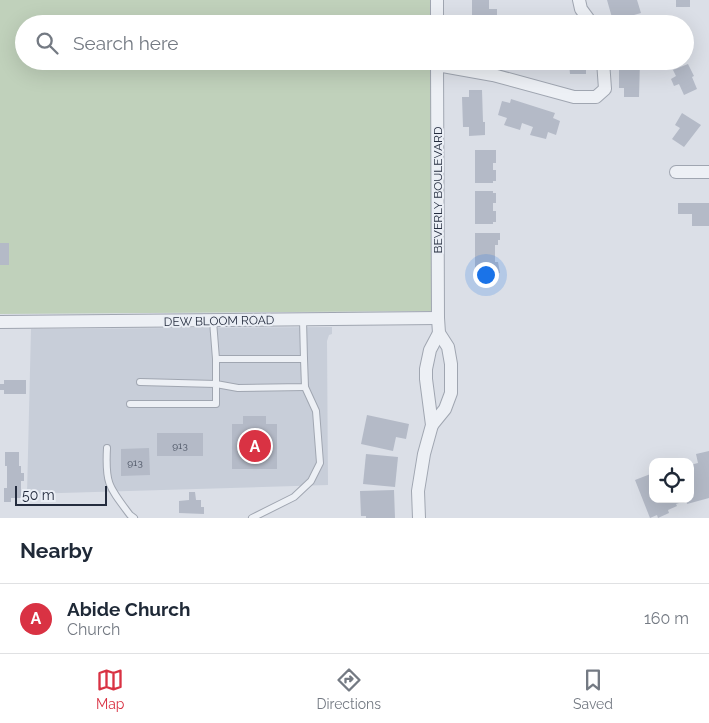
<!DOCTYPE html>
<style>
:root{--surface:#fff;--page:#f6f6f7;--text:#1f2937;--muted:#747a83;--line:#e0e1e3;--accent:#d93243}
body{margin:0;font-family:Raleway,sans-serif;background:var(--page);color:var(--text)}
.controls{position:absolute;right:15px;bottom:15px;display:grid;overflow:hidden;border-radius:10px;box-shadow:0 5px 20px #0002}
.controls button{width:45px;height:45px;display:grid;place-items:center;padding:0;border:0;border-bottom:1px solid var(--line);background:var(--surface);color:var(--text);font:25px sans-serif}
.scale{position:absolute;left:15px;bottom:12px;width:92px;box-sizing:border-box;padding-left:5px;border:2px solid #242c3e;border-top:0;font-size:14px;line-height:18px;white-space:nowrap;color:#242c3e;-webkit-text-stroke:4px #eaeef5;paint-order:stroke}
.you{position:absolute;left:485px;top:274px;width:18px;height:18px;margin:-12px;border:4px solid #fff;border-radius:50%;background:#1a73e8;box-shadow:0 0 0 8px #1a73e833}
.badge{display:grid;place-items:center;width:32px;height:32px;border-radius:50%;background:var(--accent);color:#fff;font-size:16px;font-weight:700}
.pin{position:absolute;translate:-50% -50%;border:2px solid #fff;box-shadow:0 1px 5px #0006}
.list{margin:0;padding:0;list-style:none}
h2{display:flex;justify-content:space-between;align-items:center;height:65px;margin:0;padding:0 20px;font-size:21px}
h2 small{font-size:16px;font-weight:400;color:var(--muted)}
.list li{display:grid;grid-template-columns:32px 1fr auto;gap:15px;align-items:center;box-sizing:border-box;height:70px;padding:0 20px;border-top:1px solid var(--line)}
.list b{display:block;font-size:19px;white-space:nowrap}
.list p{margin:0;font-size:16px;white-space:nowrap;color:var(--muted)}
.list em{font-size:16px;font-style:normal;color:var(--muted)}
.icon{flex:none;width:28px;height:28px;fill:none;stroke:currentColor;stroke-width:2;stroke-linecap:round;stroke-linejoin:round}
.map{position:relative;flex:none;width:709px;height:518px;overflow:hidden}
.search{position:absolute;background:var(--surface);box-shadow:0 5px 20px #0002;left:15px;right:15px;top:15px;height:55px;display:flex;align-items:center;gap:12px;box-sizing:border-box;padding:0 18px;border-radius:28px;color:var(--muted);font-size:19px}
.sheet{height:135px;background:var(--surface)}
nav{display:flex;justify-content:space-around;align-items:center;box-sizing:border-box;height:70px;border-top:1px solid var(--line);background:var(--surface);font-size:14px;color:var(--muted)}
nav a{display:grid;justify-items:center;gap:2px}
nav .on{color:var(--accent)}
.map>svg:first-child{display:block}
</style>
<div class="map">
<svg width="709" height="518" viewBox="0 0 709 518">
<rect width="100%" height="100%" fill="#dbdfe7"/>
<!-- built -->
<polygon fill="#c8ced9" points="332,327 332,334 329,335 327,341 328,485 27,494 31,329"/>
<!-- green -->
<polygon fill="#c0d1bb" points="0,0 431,0 431,24 24,24 24,61 431,61 432,311 0,314"/>
<!-- building -->
<g fill="#b4bac7">
<polygon points="472,0 489,0 489,9 497,9 497,24 472,24"/>
<polygon points="607,0 637,0 641,13 613,21"/>
<rect x="676" y="0" width="14" height="7"/>
<polygon points="574,61 591,61 591,65 586,66 586,74 570,74 569,63"/>
<polygon points="619,61 640,61 639,97 624,97 624,88 619,88"/>
<polygon points="688,64 694,76 692,77 697,89 684,95 679,84 674,86 671,79 676,76 673,70"/>
<polygon points="469,90 482,90 483,122 485,122 485,135 469,136 469,127 463,127 462,97 469,97"/>
<polygon points="511,99 555,113 553,118 560,121 556,135 548,132 546,139 530,135 533,127 522,123 520,130 504,125 507,118 498,115 502,101 510,103"/>
<polygon points="682,113 701,125 684,147 672,139 680,128 675,125"/>
<polygon points="475,150 496,150 496,163 493,163 493,170 496,170 496,181 493,181 493,183 475,183"/>
<polygon points="475,191 493,191 493,193 496,193 496,203 493,203 493,211 496,211 496,222 493,222 493,224 475,224"/>
<polygon points="678,203 709,203 709,226 692,226 692,214 678,214"/>
<polygon points="475,233 500,233 500,240 498,240 498,245 495,245 495,262 498,262 500,273 475,273"/>
<rect x="0" y="243" width="9" height="22"/>
<polygon points="4,380 26,380 26,394 4,394 4,390 0,390 0,384 4,384"/>
<polygon points="367,415 409,424 406,439 396,437 393,451 361,444"/>
<polygon points="243,416 266,416 266,424 277,424 277,469 232,469 232,424 243,424"/>
<rect x="157" y="433" width="46" height="23"/>
<polygon points="149,448 150,475 121,476 121,449"/>
<polygon points="709,451 709,498 687,504 686,499 690,499 690,465 698,463 696,454"/>
<polygon points="5,452 19,452 19,466 21,466 21,473 24,473 24,481 21,481 21,498 11,498 11,502 4,502 4,488 7,488 7,466 5,466"/>
<polygon points="366,454 398,457 395,487 363,484"/>
<polygon points="653,473 653,499 681,499 682,502 676,504 677,506 668,510 669,513 658,518 657,515 650,518 635,480"/>
<polygon points="394,490 395,518 366,518 366,516 361,516 360,491"/>
<polygon points="189,492 195,492 196,500 201,500 201,507 204,507 204,514 179,513 179,501 189,500"/>
</g>
<g fill="none" stroke-linecap="round" stroke-linejoin="round">
<defs>
<g id="lane">
<polyline points="213,321 216,359 304,359 303,320"/>
<polyline points="216,359 216,384 238,388 305,387 304,359"/>
<polyline points="130,404 216,404 216,384 140,382"/>
<path d="M107,448C105,484 109,487 130,515L134,518"/>
<polyline points="252,518 294,497 311,481 320,463 316,411 305,387"/>
</g>
<g id="street">
<polyline points="437,0 437,24"/>
<polyline points="579,0 581,9 592,24"/>
<polyline points="437,65 493,75 574,97 596,97 605,89 603,61"/>
<polyline points="676,172 709,172"/>
<polyline points="0,322 438,318"/>
<polyline points="432,425 445,409 451,393 451,364 448,347 439,333 438,318 437,61"/>
<polyline points="419,518 418,491 424,454 432,425 426,379 426,369 430,350 439,333"/>
</g>
</defs>
<!-- lane casing -->
<use href="#lane" stroke="#a0a6b1" stroke-width="8"/>
<!-- street casing -->
<use href="#street" stroke="#a0a6b1" stroke-width="14"/>
<!-- lane -->
<use href="#lane" stroke="#edf0f5" stroke-width="6"/>
<!-- street -->
<use href="#street" stroke="#edf0f5" stroke-width="12"/>
</g>
<g text-anchor="middle" stroke-width="4" stroke-linejoin="round" paint-order="stroke">
<!-- number labels -->
<g font-size="10" fill="#485060">
<text x="180" y="449">913</text>
<text x="135" y="466">913</text>
</g>
<!-- street labels -->
<g font-size="12" fill="#242c3e" stroke="#eaeef5">
<text transform="translate(438 190) rotate(-90)" y="4">BEVERLY BOULEVARD</text>
<text transform="translate(219 321) rotate(-1)" y="4">DEW BLOOM ROAD</text>
</g>
</g>
</svg>
<div class="controls">
<button><svg class="icon" aria-label="locate" viewBox="0 0 24 24"><circle cx="12" cy="12" r="6"/><path d="M12 2v4M12 18v4M2 12h4M18 12h4"/></svg></button>
</div>
<div class="scale">50 m</div>
<div class="you"></div>
<div class="pin badge" style="left:255px;top:446px">A</div>
<div class="search"><svg class="icon" aria-label="search" viewBox="0 0 24 24"><circle cx="10" cy="10" r="6"/><path d="M15 15l6 6"/></svg>Search here</div>
</div>
<section class="sheet">
<h2>Nearby<small></small></h2>
<ul class="list">
<li><span class="badge">A</span><div><b>Abide Church</b><p>Church</p></div><em>160 m</em></li>
</ul>
</section>
<nav>
<a class="on"><svg class="icon" aria-label="map" viewBox="0 0 24 24"><path d="M3 6l6-2 6 2 6-2v14l-6 2-6-2-6 2zM9 4v14M15 6v14"/></svg>Map</a>
<a><svg class="icon" aria-label="directions" viewBox="0 0 24 24"><path d="M12 3l9 9-9 9-9-9zM9 14v-3h6M13 9l2 2-2 2"/></svg>Directions</a>
<a><svg class="icon" aria-label="saved" viewBox="0 0 24 24"><path d="M7 4h10v16l-5-4-5 4z"/></svg>Saved</a>
</nav>
